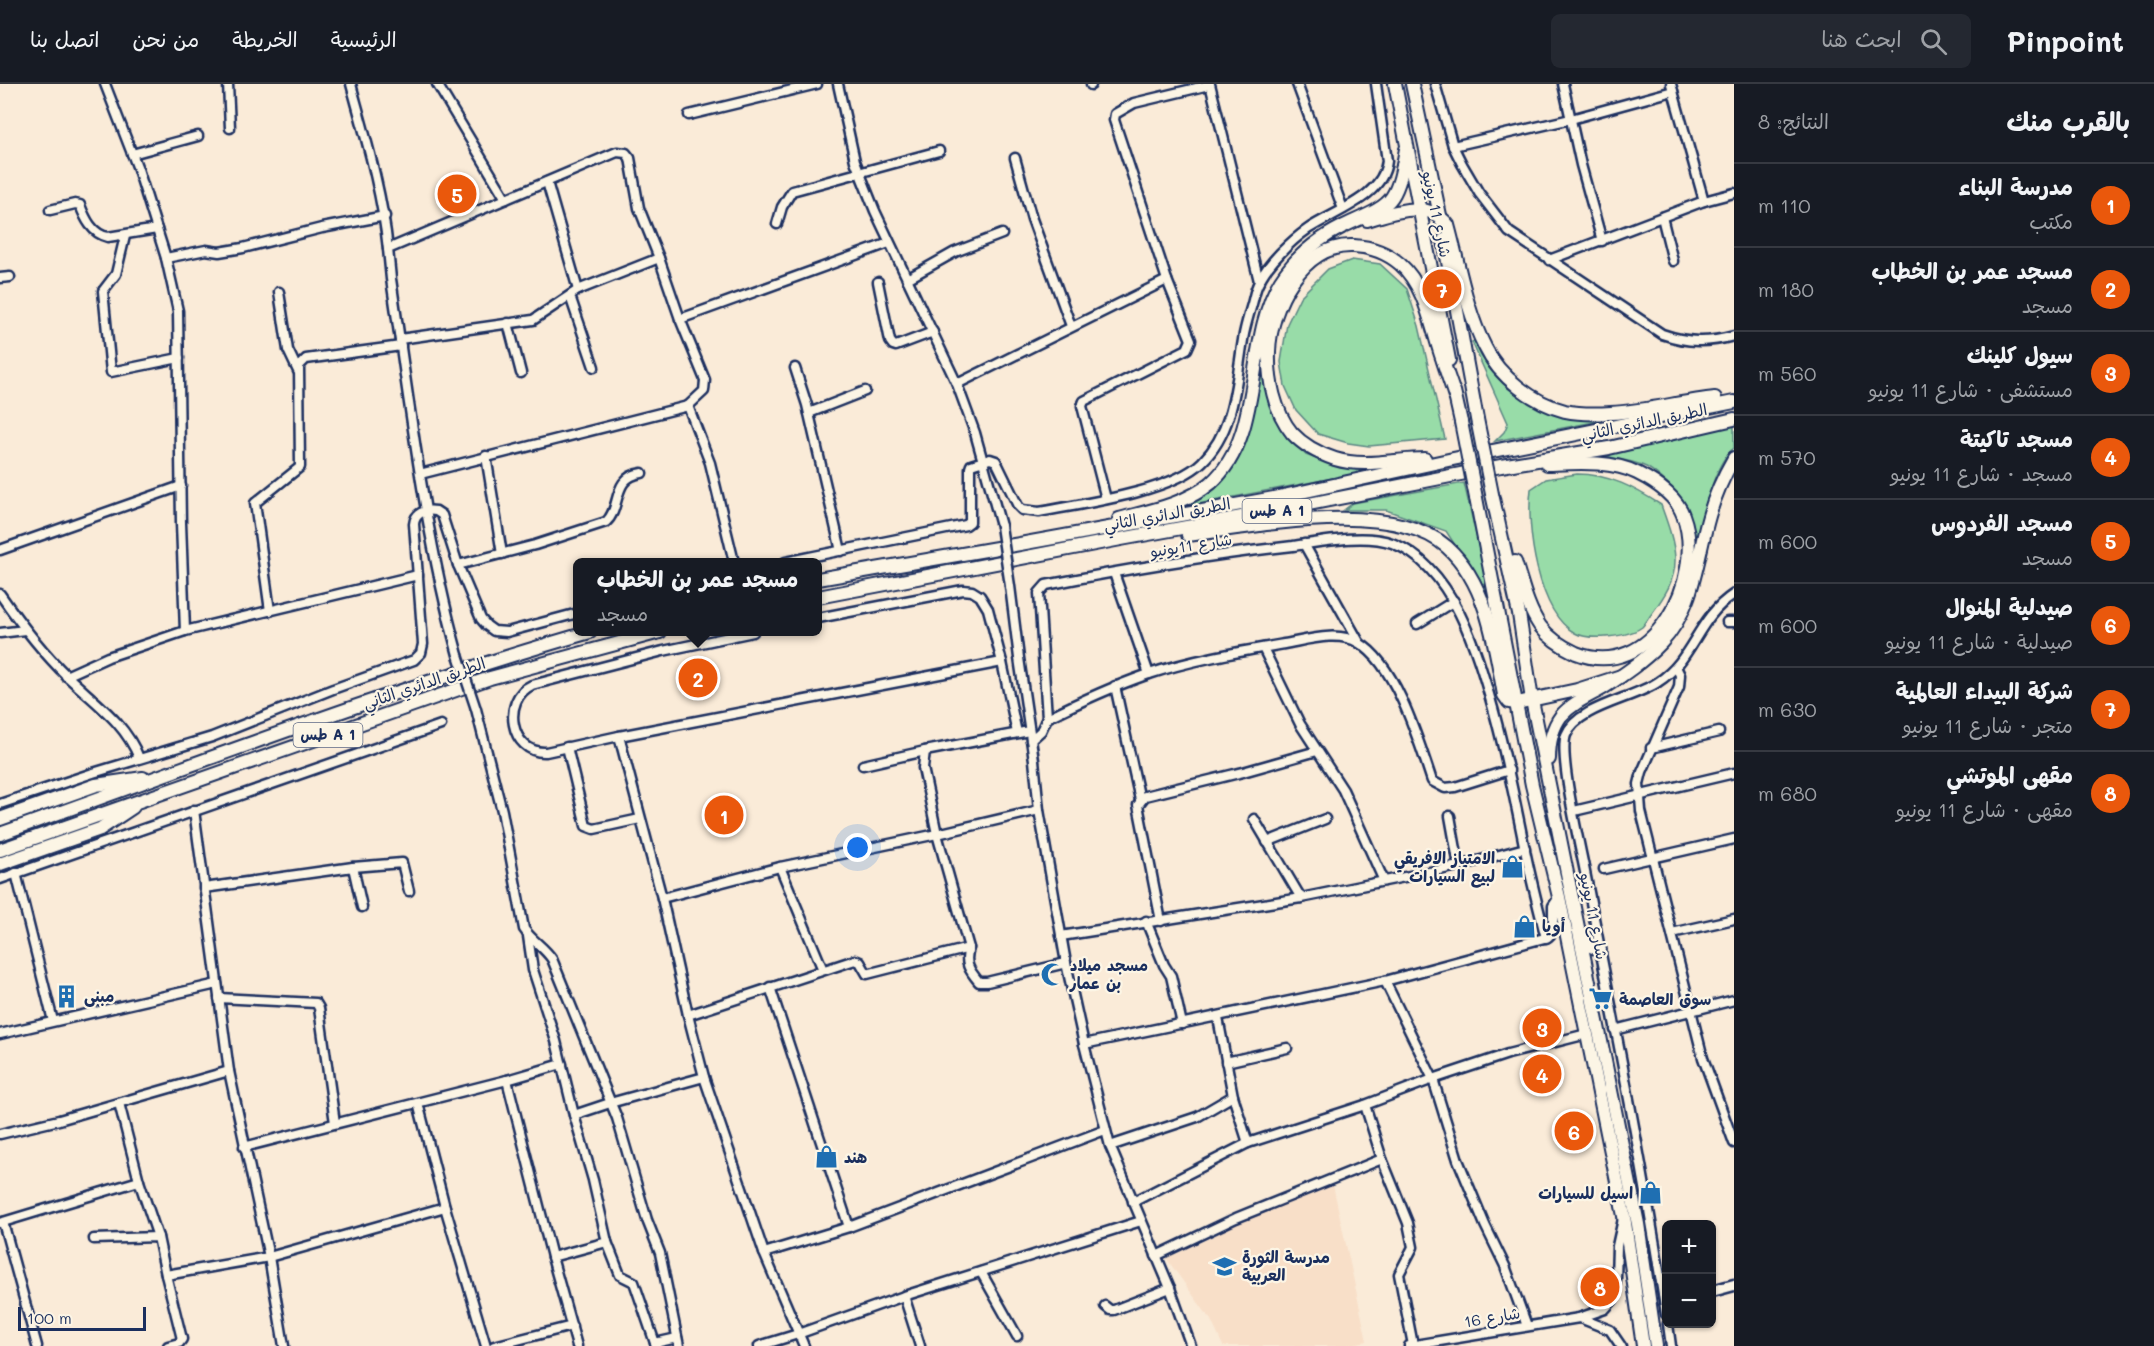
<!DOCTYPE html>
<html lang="ar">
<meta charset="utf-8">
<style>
:root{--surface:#171b24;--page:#242831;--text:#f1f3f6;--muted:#9ea1a6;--line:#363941;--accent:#ea580c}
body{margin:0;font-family:Mali,"Playpen Sans Arabic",sans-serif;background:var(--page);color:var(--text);direction:rtl}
.controls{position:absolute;right:18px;bottom:18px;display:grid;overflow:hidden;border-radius:9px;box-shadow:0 2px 4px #0004}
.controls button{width:54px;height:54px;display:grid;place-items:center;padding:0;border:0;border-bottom:2px solid var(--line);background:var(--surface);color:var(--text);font:30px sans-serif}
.scale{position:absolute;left:18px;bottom:15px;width:128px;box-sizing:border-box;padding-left:6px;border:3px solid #1b2f5e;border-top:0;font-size:16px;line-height:21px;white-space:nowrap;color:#1b2f5e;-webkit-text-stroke:4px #fcf5e5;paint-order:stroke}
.you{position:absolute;left:858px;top:764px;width:21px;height:21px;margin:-15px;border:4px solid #fff;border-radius:50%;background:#1a73e8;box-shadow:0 0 0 9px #1a73e833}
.badge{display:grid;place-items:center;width:39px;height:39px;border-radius:50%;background:var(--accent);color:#fff;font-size:20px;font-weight:700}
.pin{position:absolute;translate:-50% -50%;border:3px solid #fff;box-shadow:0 2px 6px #0006}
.popup{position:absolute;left:573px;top:474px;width:249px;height:78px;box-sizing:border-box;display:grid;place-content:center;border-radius:9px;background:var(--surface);filter:drop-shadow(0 2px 4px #0005);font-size:20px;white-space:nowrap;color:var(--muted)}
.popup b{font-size:22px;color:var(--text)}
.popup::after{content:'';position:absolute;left:50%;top:100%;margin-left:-12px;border:12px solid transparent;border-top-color:var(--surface)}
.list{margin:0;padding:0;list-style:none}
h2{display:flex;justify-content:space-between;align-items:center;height:78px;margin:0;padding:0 24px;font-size:26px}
h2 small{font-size:20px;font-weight:400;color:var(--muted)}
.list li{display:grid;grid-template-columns:39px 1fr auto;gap:18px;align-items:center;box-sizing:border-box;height:84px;padding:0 24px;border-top:2px solid var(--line)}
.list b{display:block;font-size:22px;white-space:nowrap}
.list p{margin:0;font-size:20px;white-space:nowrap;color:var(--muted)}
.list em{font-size:20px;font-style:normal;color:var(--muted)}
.icon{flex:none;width:33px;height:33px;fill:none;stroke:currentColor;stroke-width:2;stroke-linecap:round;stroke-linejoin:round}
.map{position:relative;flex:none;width:1734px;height:1262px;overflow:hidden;direction:ltr}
header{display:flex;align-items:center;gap:36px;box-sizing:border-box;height:84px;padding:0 30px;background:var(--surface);border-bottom:2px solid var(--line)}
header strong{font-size:28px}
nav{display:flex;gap:33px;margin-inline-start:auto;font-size:21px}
.search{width:420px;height:54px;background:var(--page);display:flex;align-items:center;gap:15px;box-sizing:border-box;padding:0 21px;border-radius:9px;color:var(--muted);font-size:22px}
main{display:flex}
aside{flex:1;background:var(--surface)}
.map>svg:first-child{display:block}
</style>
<header>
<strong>Pinpoint</strong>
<div class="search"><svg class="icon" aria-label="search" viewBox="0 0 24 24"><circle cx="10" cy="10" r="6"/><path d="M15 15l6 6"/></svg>ابحث هنا</div>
<nav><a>الرئيسية</a><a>الخريطة</a><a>من نحن</a><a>اتصل بنا</a></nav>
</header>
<main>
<aside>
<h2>بالقرب منك<small>النتائج: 8</small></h2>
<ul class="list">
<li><span class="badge">1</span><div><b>مدرسة البناء</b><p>مكتب</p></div><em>110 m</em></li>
<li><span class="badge">2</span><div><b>مسجد عمر بن الخطاب</b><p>مسجد</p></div><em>180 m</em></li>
<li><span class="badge">3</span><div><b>سيول كلينك</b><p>مستشفى · شارع 11 يونيو</p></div><em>560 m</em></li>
<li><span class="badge">4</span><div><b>مسجد تاكيتة</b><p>مسجد · شارع 11 يونيو</p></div><em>570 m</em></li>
<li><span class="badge">5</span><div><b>مسجد الفردوس</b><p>مسجد</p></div><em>600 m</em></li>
<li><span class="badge">6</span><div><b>صيدلية المنوال</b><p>صيدلية · شارع 11 يونيو</p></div><em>600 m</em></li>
<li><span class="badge">7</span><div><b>شركة البيداء العالمية</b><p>متجر · شارع 11 يونيو</p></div><em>630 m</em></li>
<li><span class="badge">8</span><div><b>مقهى الموتشي</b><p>مقهى · شارع 11 يونيو</p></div><em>680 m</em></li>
</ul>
</aside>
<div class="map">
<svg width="1734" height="1262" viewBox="0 0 1734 1262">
<rect width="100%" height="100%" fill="#faebd8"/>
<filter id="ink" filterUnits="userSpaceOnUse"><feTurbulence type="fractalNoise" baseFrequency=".0167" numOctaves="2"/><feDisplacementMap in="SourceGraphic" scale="12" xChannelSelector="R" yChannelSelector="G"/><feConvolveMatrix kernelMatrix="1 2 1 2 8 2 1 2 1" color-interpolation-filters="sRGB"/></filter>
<g filter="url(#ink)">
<!-- built -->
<polygon fill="#f8dfc8" points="1333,1101 1367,1257 1345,1262 1223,1262 1211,1236 1166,1174 1214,1152 1248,1132"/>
<!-- green -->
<g fill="#98dca8" stroke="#5a8683" stroke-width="1.5">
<polygon points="1352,176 1380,180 1407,205 1419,242 1445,355 1369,362 1348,359 1318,350 1296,326 1285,302 1281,278 1287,240 1300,213 1328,185"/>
<polygon points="1475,256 1485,276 1493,286 1531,317 1631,331 1495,357 1504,348 1508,339 1472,258"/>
<path d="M1263,257L1268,318L1284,350L1306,371L1333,381L1369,387L1172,425C1186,418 1206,411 1217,401C1257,364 1256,306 1263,257Z"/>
<path d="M1734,341V364C1711,381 1703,441 1694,468C1692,440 1686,419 1667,399C1660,393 1652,385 1644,382C1630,376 1613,374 1598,371L1629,366Z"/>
<path d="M1577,390C1609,390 1635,404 1661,421C1667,438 1674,456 1675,474C1676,497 1663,514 1650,532C1648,535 1645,540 1642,543C1629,553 1589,557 1575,549C1538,529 1526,444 1531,405L1546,395Z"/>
<polygon points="1464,399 1491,516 1446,447 1386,426 1344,426 1353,419"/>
</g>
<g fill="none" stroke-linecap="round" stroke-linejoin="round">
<defs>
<g id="minor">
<polyline points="105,0 138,85 166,174 178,227 181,439 185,547"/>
<polyline points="228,0 230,44"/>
<path d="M351,0C366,55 382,108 388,165"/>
<polyline points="437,0 506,115"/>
<polyline points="838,0 855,77 875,127 957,300 975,349 1001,442"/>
<polyline points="1091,0 1091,1"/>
<polyline points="1210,0 1259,197"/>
<polyline points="1297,0 1343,125"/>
<path d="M1435,0L1453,62L1462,80L1479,109L1509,148L1662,250C1688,259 1708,259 1734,252"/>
<polyline points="1563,0 1581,81 1602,157"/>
<polyline points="1671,0 1704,117"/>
<polyline points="689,31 817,0"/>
<polyline points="1453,62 1571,35 1673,7"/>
<polyline points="132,70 198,52"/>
<polyline points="1015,74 1032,135 1071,242"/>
<polyline points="547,98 578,206"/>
<path d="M50,126L75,120L80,121C85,134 92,150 108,153L157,145"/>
<polyline points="1662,133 1673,177"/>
<polyline points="777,140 782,123 792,107 939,67"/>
<polyline points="125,152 116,190 103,207 111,288 179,274"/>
<polyline points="166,174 206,166 219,168 243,164 322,144 385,132"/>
<polyline points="1549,176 1704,117 1734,109"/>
<polyline points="0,194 10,193"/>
<polyline points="907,195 955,168 1002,150"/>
<polyline points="878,198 890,257 893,261 896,262 933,248"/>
<polyline points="279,208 288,266 298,287"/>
<polyline points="570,212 594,283"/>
<polyline points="680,235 889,159"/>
<polyline points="508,239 521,289"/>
<polyline points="400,255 533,236 578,206 659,174"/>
<polyline points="795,284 807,321 841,467"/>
<polyline points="957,300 1167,196"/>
<polyline points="688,322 710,379 734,478"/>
<polyline points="809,329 865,307"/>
<polyline points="486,372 502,470"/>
<path d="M420,390L688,322L704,307L705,296L680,235L659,174L639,124L630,74L626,69L617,68L388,165L391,195C410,321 424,448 458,571"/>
<polyline points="1106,415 1082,322 1084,317 1187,265 1191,256 1167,196 1114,36 1115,30 1134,19 1209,1"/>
<polyline points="1304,460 1359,558"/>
<polyline points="0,466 181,402"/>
<path d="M785,478L966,441L970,438V384L971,381L990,375L996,377L1018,422L1022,426L1039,428C1081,420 1172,408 1202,378C1236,345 1236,294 1244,250C1246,240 1249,230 1252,220C1254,213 1255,205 1259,198C1267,180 1292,156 1308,145C1335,127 1383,113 1387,77L1376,0"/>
<path d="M458,481L535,461L606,438C622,424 611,393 642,389"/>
<polyline points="1114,489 1149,590"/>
<polyline points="1010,502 1019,574 1034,676 1039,726 1066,879 1084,960 1110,1062 1170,1204 1191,1262"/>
<path d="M0,510C20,539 41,567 67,592C94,618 125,638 139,674"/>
<polyline points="270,527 255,419 300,383 299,282 306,275 401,262"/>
<polyline points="818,534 963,506 972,507 980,512 988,525 1002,578 1017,649"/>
<polyline points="1727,538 1734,538"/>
<polyline points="1417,540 1454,517"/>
<path d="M753,548L663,567L532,601C501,615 510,670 546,668L619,652L1002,578"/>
<polyline points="0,549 25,546"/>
<polyline points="1263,564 1300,640 1343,706 1384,797"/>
<polyline points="1676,583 1680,591 1679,603 1642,688 1639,700 1641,727 1703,974 1734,1059"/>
<polyline points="66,592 108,573 185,547 418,491"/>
<polyline points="1115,602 1140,716"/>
<path d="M476,625L502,727L524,845C531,856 544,863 552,875L617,1034L647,1136L660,1169L679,1262"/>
<path d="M1047,634C1079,618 1112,603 1146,591C1191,576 1238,568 1284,560C1307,556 1338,546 1359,559C1396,580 1419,658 1432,697L1445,704L1455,703L1509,686"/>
<path d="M1031,656L1041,647L1047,634L1039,509L1046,501C1128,485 1210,471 1293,462C1321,458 1365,449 1392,459C1454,482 1478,571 1494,628C1506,672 1515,716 1524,761C1530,792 1538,823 1546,854"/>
<polyline points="567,663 586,742 594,745 640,735"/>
<polyline points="1651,664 1719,648"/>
<polyline points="925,667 923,684 937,750 969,864"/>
<polyline points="863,681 925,667 1029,647"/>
<path d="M0,720L93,689L212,653L333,605L414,576L421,569L423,560L414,440C415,429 425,425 436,427L442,431L458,481L481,535L487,542L494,547L507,548L578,529"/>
<polyline points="194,726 229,987 269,1173 284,1262"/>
<polyline points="1574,727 1734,689"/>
<polyline points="1450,732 1459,782"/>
<polyline points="1254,735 1301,814"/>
<polyline points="1267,758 1325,735"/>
<polyline points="353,783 402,779 409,807"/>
<polyline points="780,783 823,886"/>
<polyline points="1604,785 1734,755"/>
<polyline points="16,789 53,937"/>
<polyline points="0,795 441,641"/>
<polyline points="204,804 353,783 362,823"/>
<polyline points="662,814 780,783 937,750 1039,726"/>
<polyline points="1146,837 1164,881 1171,892 1182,940"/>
<polyline points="1161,837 1138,721 1145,712 1243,688 1317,667"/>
<polyline points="1672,849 1734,835"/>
<polyline points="528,852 533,886 556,957 574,1031 593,1096 607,1158 620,1191 634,1198 656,1262"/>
<polyline points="1061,852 1301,814 1459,782 1525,764"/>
<polyline points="1385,897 1433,995 1458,1076 1485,1141 1505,1182 1527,1242"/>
<polyline points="770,903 849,1143"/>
<polyline points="219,914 316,919 319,924 335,1039"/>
<path d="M688,931L855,876L860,878L867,890L969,864C964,879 969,886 979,898H987L1066,879"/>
<polyline points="1615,946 1734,916"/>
<polyline points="0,950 217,900"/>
<polyline points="1084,960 1385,897 1548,853 1553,848 1553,822 1559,813"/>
<polyline points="1226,978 1287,964"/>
<polyline points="704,993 764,1169 804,1262"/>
<polyline points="507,996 552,1173"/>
<polyline points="1233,1012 1248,1059"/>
<polyline points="418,1019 445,1123 486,1262"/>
<polyline points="1365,1021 1382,1075 1408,1139 1413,1163 1399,1190 1413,1261"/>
<polyline points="574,1031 610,1019 704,993 688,931 662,814 619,652"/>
<polyline points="0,1050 59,1036 229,987"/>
<polyline points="1110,1062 1197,1033 1233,1012 1218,934"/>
<polyline points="244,1063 507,996 562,980"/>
<polyline points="139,1097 158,1153"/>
<polyline points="1133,1118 1248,1059 1365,1021 1433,995 1508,970 1587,950"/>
<polyline points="3,1138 139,1097 119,1019"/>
<polyline points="0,1139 3,1138 37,1262"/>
<polyline points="94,1155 158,1153 166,1191 269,1173 445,1123"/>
<polyline points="764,1169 849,1143 1105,1046"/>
<polyline points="1156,1172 1236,1134 1382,1075"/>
<polyline points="981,1188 1017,1252"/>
<polyline points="166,1191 182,1255 179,1259 168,1262"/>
<polyline points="904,1212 920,1262"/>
<polyline points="1105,1222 1110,1226 1114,1226 1170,1204"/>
<path d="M1666,1230C1644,1086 1615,942 1587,798C1582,770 1558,673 1566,651C1578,622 1633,615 1658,598C1694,575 1696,535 1734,510"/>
<polyline points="1580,1234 1610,1246 1621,1262"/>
<polyline points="1668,1240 1671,1262"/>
<polyline points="655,1259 677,1254"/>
<polyline points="494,1262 572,1242"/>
<polyline points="577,1262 552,1173 607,1158"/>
<polyline points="759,1262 798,1250 904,1212 1141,1137"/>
<polyline points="1409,1262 1579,1234 1605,1225 1613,1216 1616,1196 1617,1162 1623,1135"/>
</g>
<g id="major">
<polyline points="1712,1207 1734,1201"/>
<polyline points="1664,1210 1666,1209"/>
</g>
<g id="highway">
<polyline points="1395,0 1449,276"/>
<polyline points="1412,0 1441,136"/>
<path d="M1367,136C1395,128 1427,115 1448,141C1459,181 1466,226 1485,263C1499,293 1534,319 1565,327C1579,330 1596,330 1611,329C1646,327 1680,318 1715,314"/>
<polyline points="1444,156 1477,335"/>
<polyline points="1454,307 1461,338"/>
<path d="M1425,375C1396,375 1364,384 1335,375C1320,370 1303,361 1292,349C1274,327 1268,295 1269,268C1270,222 1303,159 1354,162C1372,163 1386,168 1400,180C1426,203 1431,243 1442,274C1446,287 1451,300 1455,313"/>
<polyline points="1492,410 1519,530 1532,616 1638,1140 1656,1262"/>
<polyline points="1476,414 1532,701 1559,813 1624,1132 1643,1262"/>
<path d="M1119,435C1149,427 1186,420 1211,399C1265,351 1244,256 1281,196C1296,173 1318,155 1342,143C1357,135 1383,127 1392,113C1401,99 1403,80 1406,65"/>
<path d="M1188,451C1258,442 1391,414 1447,463C1487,499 1495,561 1504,611L1509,618L1517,619L1577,606L1621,592"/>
<path d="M1515,478C1522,499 1527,523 1540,542C1549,554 1563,563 1576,569C1652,599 1707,494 1683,431C1676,412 1655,398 1637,389C1611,376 1576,379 1547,380"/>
<polyline points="818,495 1020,460 1274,414 1453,375 1734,318"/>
<polyline points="818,513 1121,455 1253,431 1501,382 1609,364 1734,335"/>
<path d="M1549,675C1549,660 1552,644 1561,632C1572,619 1589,612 1603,604C1623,591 1644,577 1661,559C1694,524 1696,477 1709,432C1715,411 1723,393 1734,374"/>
<polyline points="0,735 96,701 143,694"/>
<path d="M0,750C196,680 390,605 590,548"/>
<polyline points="0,766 490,594 660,548"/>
<polyline points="0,780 100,745 133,723"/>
<polyline points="1583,849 1591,862 1600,866"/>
</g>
</defs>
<!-- minor casing -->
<use href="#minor" stroke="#1b2f5e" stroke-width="13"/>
<!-- major casing -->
<use href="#major" stroke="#1b2f5e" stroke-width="15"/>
<!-- highway casing -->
<use href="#highway" stroke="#1b2f5e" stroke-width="16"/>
<!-- minor -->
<use href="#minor" stroke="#fcf5e5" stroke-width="8"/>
<!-- major -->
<use href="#major" stroke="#fcf5e5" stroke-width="10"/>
<!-- highway -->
<use href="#highway" stroke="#fcf5e5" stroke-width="12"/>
<defs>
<g id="minor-bridge">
<polyline points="1001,442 1010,502"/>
<polyline points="458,571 476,625"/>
</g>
<g id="highway-bridge">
<polyline points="1477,335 1492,410"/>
<polyline points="1461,338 1476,414"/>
</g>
</defs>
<!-- minor-bridge casing -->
<use href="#minor-bridge" stroke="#1b2f5e" stroke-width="13" stroke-linecap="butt"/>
<!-- highway-bridge casing -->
<use href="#highway-bridge" stroke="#1b2f5e" stroke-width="16" stroke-linecap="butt"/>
<!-- minor-bridge -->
<use href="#minor-bridge" stroke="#fcf5e5" stroke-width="8"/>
<!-- highway-bridge -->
<use href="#highway-bridge" stroke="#fcf5e5" stroke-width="12"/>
</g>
</g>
<!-- icons -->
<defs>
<symbol id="shop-bare" viewBox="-9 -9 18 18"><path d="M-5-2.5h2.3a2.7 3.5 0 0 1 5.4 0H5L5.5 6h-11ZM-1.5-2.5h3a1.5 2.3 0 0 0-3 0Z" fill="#1f6fb2" stroke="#fcf5e5" stroke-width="2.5" paint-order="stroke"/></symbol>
<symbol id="mosque-bare" viewBox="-9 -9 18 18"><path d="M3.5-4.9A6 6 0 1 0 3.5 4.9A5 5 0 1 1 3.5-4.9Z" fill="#1f6fb2" stroke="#fcf5e5" stroke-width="2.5" paint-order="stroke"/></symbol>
<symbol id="building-bare" viewBox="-9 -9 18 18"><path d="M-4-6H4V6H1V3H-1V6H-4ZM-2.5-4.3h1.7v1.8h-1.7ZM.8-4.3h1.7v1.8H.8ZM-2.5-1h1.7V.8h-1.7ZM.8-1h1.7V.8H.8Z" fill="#1f6fb2" stroke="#fcf5e5" stroke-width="2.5" paint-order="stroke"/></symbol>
<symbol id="supermarket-bare" viewBox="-9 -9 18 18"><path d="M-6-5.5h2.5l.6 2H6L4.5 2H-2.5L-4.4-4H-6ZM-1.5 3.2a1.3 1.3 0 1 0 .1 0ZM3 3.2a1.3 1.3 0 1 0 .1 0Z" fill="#1f6fb2" stroke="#fcf5e5" stroke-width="2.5" paint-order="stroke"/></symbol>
<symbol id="school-bare" viewBox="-9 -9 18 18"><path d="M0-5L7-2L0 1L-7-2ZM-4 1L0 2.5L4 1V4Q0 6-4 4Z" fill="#1f6fb2" stroke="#fcf5e5" stroke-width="2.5" paint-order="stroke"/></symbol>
</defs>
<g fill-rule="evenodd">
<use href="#shop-bare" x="1496" y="766" width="33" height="33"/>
<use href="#shop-bare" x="1508" y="826" width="33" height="33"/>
<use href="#mosque-bare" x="1036" y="874" width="33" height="33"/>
<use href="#building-bare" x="50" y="896" width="33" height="33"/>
<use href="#supermarket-bare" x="1584" y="898" width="33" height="33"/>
<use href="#shop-bare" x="810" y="1056" width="33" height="33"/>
<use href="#shop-bare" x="1634" y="1092" width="33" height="33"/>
<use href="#school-bare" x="1208" y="1166" width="33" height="33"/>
</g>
<g text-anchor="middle" stroke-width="4.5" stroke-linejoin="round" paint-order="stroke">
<!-- shield labels -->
<g fill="#fcf5e5" stroke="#5e6a86" stroke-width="1.5">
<rect x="1242.5" y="415" width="69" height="24" rx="4.5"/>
<rect x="293.5" y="639" width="69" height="24" rx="4.5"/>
</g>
<g font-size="15" font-weight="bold" fill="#1b2f5e">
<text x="1277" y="432">طس A 1</text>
<text x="328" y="656">طس A 1</text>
</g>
<!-- street labels -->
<g font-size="16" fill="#1b2f5e" stroke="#fcf5e5">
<text transform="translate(1437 130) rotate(78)" y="6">شارع 11 يونيو</text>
<text transform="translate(1644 338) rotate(-12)" y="6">الطريق الدائري الثاني</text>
<text transform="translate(1167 430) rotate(-10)" y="6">الطريق الدائري الثاني</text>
<text transform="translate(1191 461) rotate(-9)" y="6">شارع 11يونيو</text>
<text transform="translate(424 599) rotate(-19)" y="6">الطريق الدائري الثاني</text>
<text transform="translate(1594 832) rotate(79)" y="6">شارع 11 يونيو</text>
<text transform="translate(1492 1233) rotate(-10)" y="6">شارع 16</text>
</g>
<!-- poi labels -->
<g font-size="16" font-weight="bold" fill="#1b2f5e" stroke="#fcf5e5" text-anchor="start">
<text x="1495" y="780" text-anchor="end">الامتياز الافريقي<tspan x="1495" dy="18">لبيع السيارات</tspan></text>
<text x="1542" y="848">أويا</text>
<text x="1070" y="887">مسجد ميلاد<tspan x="1070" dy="18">بن عمار</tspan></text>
<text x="84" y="918">مبنى</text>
<text x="1619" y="921">سوق العاصمة</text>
<text x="844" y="1079">هند</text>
<text x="1633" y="1115" text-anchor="end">اسيل للسيارات</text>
<text x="1242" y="1179">مدرسة الثورة<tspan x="1242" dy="18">العربية</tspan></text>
</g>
</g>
</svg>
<div class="controls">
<button>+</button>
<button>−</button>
</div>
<div class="scale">100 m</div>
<div class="you"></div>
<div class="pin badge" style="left:724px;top:731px">1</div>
<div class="pin badge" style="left:698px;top:594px">2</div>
<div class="popup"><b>مسجد عمر بن الخطاب</b>مسجد</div>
<div class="pin badge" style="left:1542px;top:944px">3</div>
<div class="pin badge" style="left:1542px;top:990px">4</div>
<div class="pin badge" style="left:457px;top:110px">5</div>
<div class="pin badge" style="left:1574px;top:1047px">6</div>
<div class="pin badge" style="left:1442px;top:205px">7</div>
<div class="pin badge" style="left:1600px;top:1203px">8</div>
</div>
</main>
